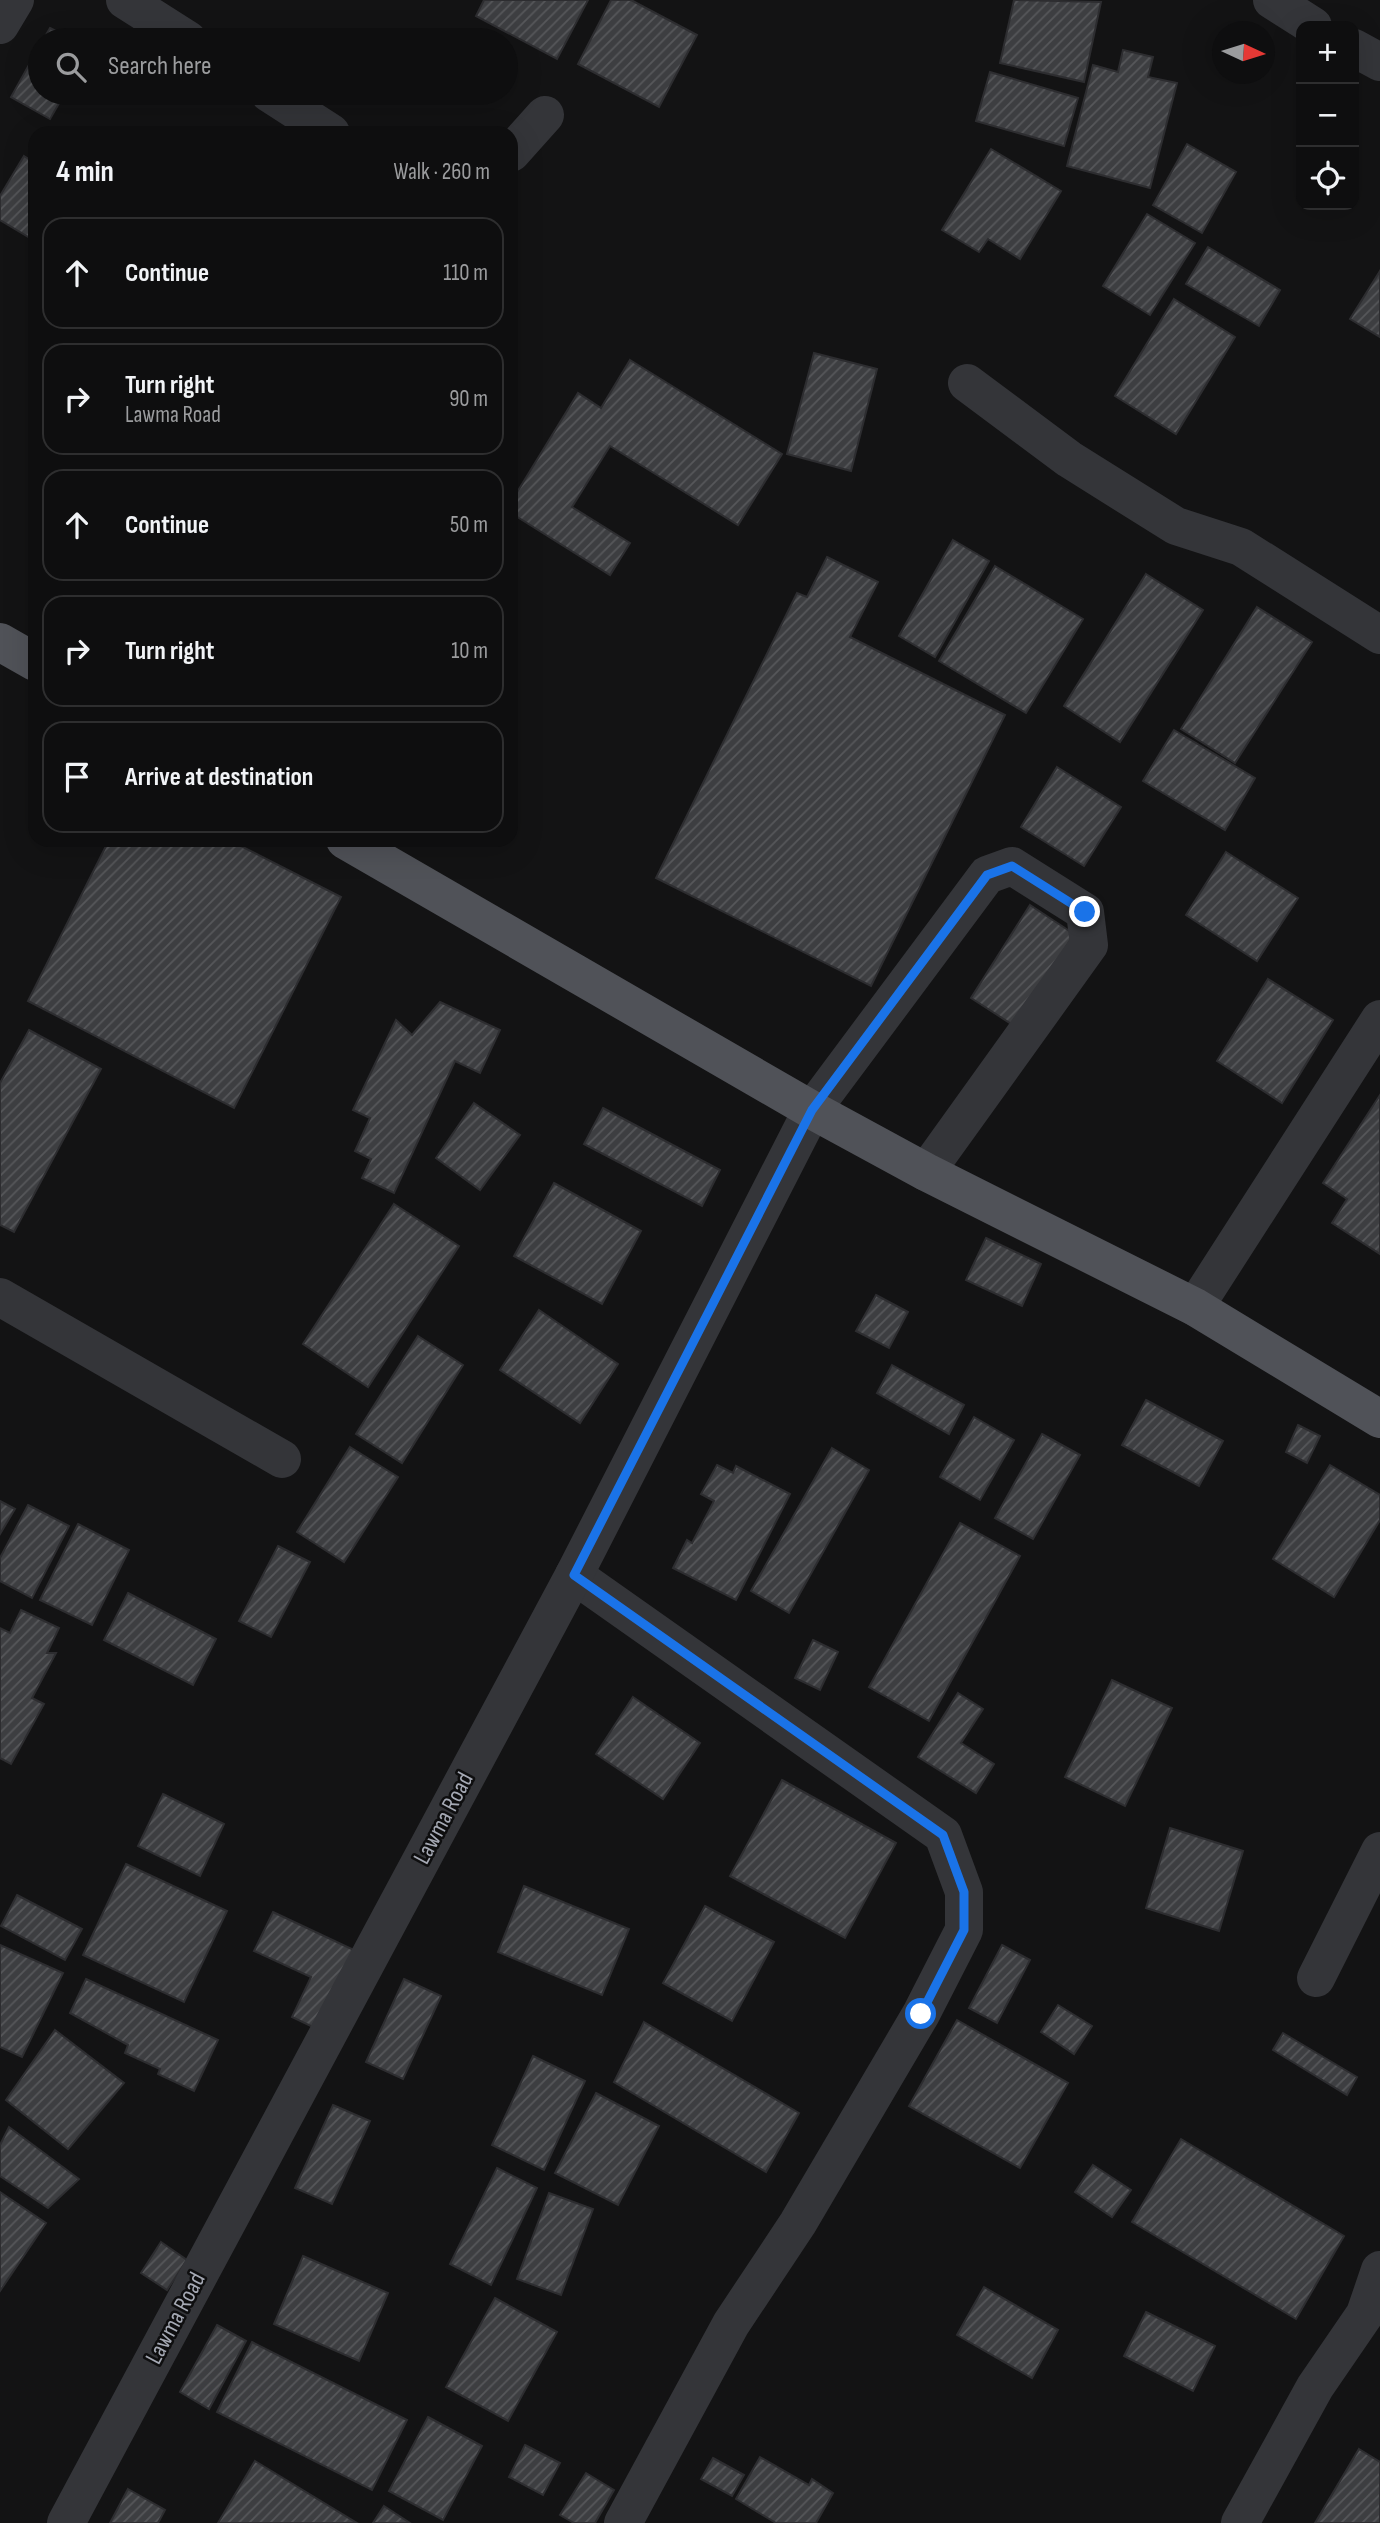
<!DOCTYPE html>
<meta charset="utf-8">
<style>
:root{--surface:#0e0e0f;--page:#171718;--text:#f1f3f6;--muted:#9b9c9e;--line:#2e2e2f}
body{margin:0;font-family:"Sofia Sans Condensed",sans-serif;background:var(--page);color:var(--text)}
.controls{position:absolute;right:21px;top:21px;display:grid;overflow:hidden;border-radius:14px;box-shadow:0 7px 28px #0002}
.controls button{width:63px;height:63px;display:grid;place-items:center;padding:0;border:0;border-bottom:2px solid var(--line);background:var(--surface);color:var(--text);font:35px sans-serif}
.compass{position:absolute;left:1212px;top:21px;width:63px;height:63px;border-radius:50%;background:var(--surface);box-shadow:0 7px 28px #0002;rotate:94deg}
.stop{position:absolute;width:21px;height:21px;margin:-16px;border:5px solid #1a73e8;border-radius:50%;background:#fff}
.stop.end{background:#1a73e8;border-color:#fff;box-shadow:0 2px 7px #0008}
.list{margin:0;padding:0;list-style:none}
h2{display:flex;justify-content:space-between;align-items:center;height:91px;margin:0;padding:0 28px;font-size:30px}
h2 small{font-size:23px;font-weight:400;color:var(--muted)}
.list li{display:grid;grid-template-columns:46px 1fr auto;gap:21px;align-items:center;box-sizing:border-box;height:112px;margin:0 14px 14px;padding:0 14px;border:2px solid var(--line);border-radius:21px}
.list b{display:block;font-size:26px;white-space:nowrap}
.list p{margin:0;font-size:23px;white-space:nowrap;color:var(--muted)}
.list em{font-size:23px;font-style:normal;color:var(--muted)}
.icon{flex:none;width:38px;height:38px;fill:none;stroke:currentColor;stroke-width:2;stroke-linecap:round;stroke-linejoin:round}
.map{position:relative;flex:none;width:1380px;height:2523px;overflow:hidden}
.search{position:absolute;background:var(--surface);box-shadow:0 7px 28px #0002;left:28px;top:28px;width:490px;height:77px;display:flex;align-items:center;gap:18px;box-sizing:border-box;padding:0 24px;border-radius:38px;color:var(--muted);font-size:26px}
.panel{position:absolute;background:var(--surface);box-shadow:0 7px 28px #0002;left:28px;top:126px;width:490px;height:721px;border-radius:21px}
.map>svg:first-child{display:block}
</style>
<div class="map">
<svg width="1380" height="2523" viewBox="0 0 1380 2523">
<defs>
<pattern id="building-hatch" width="6" height="6" patternUnits="userSpaceOnUse" patternTransform="scale(1.75)"><rect width="6" height="6" fill="#3d3e41"/><path d="M-1 1l2-2M0 6l6-6M5 7l2-2" fill="none" stroke="#56575a"/></pattern>
</defs>
<rect width="100%" height="100%" fill="#131314"/>
<!-- building -->
<g fill="url(#building-hatch)" stroke="#2d2d30" stroke-width="2">
<polygon points="484,0 588,0 557,59 476,16"/>
<polygon points="611,0 631,0 697,35 659,107 578,64"/>
<polygon points="1014,0 1101,2 1084,82 1000,63"/>
<polygon points="50,28 73,40 43,40"/>
<polygon points="40,45 40,93 65,93 50,119 11,97"/>
<polygon points="1123,50 1153,57 1148,77 1177,83 1150,188 1067,166 1093,65 1118,72"/>
<polygon points="990,72 1078,98 1064,146 976,121"/>
<polygon points="1187,144 1236,172 1202,233 1153,205"/>
<polygon points="991,149 1061,191 1020,259 988,239 979,252 942,230"/>
<polygon points="24,156 35,163 35,241 0,220 0,196"/>
<polygon points="1147,214 1195,243 1150,315 1103,286"/>
<polygon points="1208,247 1280,290 1259,326 1186,284"/>
<polygon points="1380,271 1380,337 1350,319"/>
<polygon points="1174,299 1235,337 1176,434 1115,396"/>
<polygon points="814,353 877,369 851,471 787,454"/>
<polygon points="630,360 782,454 738,525 610,446 572,507 630,543 610,575 511,513 511,502 578,393 601,408"/>
<polygon points="953,540 989,561 935,657 899,636"/>
<polygon points="827,557 878,582 850,637 1005,715 871,986 656,878 797,593 807,597"/>
<polygon points="995,566 1083,619 1026,713 939,661"/>
<polygon points="1146,574 1203,610 1120,742 1064,706"/>
<polygon points="1257,607 1312,642 1235,763 1181,729"/>
<polygon points="1174,730 1255,778 1225,830 1143,781"/>
<polygon points="1057,767 1121,807 1084,866 1021,827"/>
<polygon points="109,840 229,840 341,897 234,1108 28,1001"/>
<polygon points="1226,852 1298,898 1257,961 1186,915"/>
<polygon points="1030,905 1074,934 1016,1027 971,998"/>
<polygon points="1268,979 1333,1020 1282,1103 1217,1061"/>
<polygon points="440,1002 500,1030 480,1073 455,1061 394,1193 362,1178 371,1159 355,1151 370,1118 353,1110 396,1020 412,1035"/>
<polygon points="29,1030 101,1069 14,1232 0,1225 0,1083"/>
<polygon points="1380,1095 1380,1254 1332,1223 1347,1199 1323,1183"/>
<polygon points="474,1103 520,1135 480,1190 436,1158"/>
<polygon points="603,1108 720,1170 702,1206 584,1144"/>
<polygon points="554,1183 641,1231 602,1304 514,1256"/>
<polygon points="394,1204 459,1246 368,1387 303,1344"/>
<polygon points="986,1238 1041,1264 1022,1306 966,1280"/>
<polygon points="876,1295 908,1312 889,1348 856,1331"/>
<polygon points="539,1310 618,1364 580,1423 500,1370"/>
<polygon points="418,1336 463,1365 402,1463 356,1434"/>
<polygon points="892,1365 964,1405 949,1434 877,1393"/>
<polygon points="1146,1400 1223,1441 1199,1486 1122,1445"/>
<polygon points="974,1417 1014,1440 980,1500 940,1477"/>
<polygon points="1298,1425 1320,1436 1307,1463 1286,1452"/>
<polygon points="1042,1434 1080,1455 1033,1539 995,1518"/>
<polygon points="350,1447 398,1477 344,1562 297,1532"/>
<polygon points="832,1448 869,1470 789,1613 751,1591"/>
<polygon points="717,1465 733,1473 736,1466 790,1494 736,1600 673,1568 687,1540 692,1543 714,1501 701,1494"/>
<polygon points="1330,1465 1380,1495 1380,1520 1334,1597 1273,1559"/>
<polygon points="0,1501 15,1509 0,1534"/>
<polygon points="28,1505 69,1526 32,1598 0,1581 0,1558"/>
<polygon points="960,1523 1020,1556 929,1721 869,1687"/>
<polygon points="78,1524 129,1550 92,1625 40,1600"/>
<polygon points="278,1546 310,1562 271,1637 239,1621"/>
<polygon points="128,1593 216,1639 193,1685 104,1640"/>
<polygon points="21,1610 59,1628 47,1653 56,1653 32,1698 44,1704 11,1764 0,1758 0,1628 10,1633"/>
<polygon points="813,1640 838,1652 820,1690 795,1678"/>
<polygon points="1112,1680 1172,1708 1125,1806 1065,1777"/>
<polygon points="958,1693 983,1709 961,1743 994,1764 976,1793 918,1757"/>
<polygon points="633,1697 700,1743 663,1799 596,1754"/>
<polygon points="782,1780 896,1843 845,1938 730,1876"/>
<polygon points="163,1794 224,1824 200,1876 138,1846"/>
<polygon points="1170,1828 1243,1851 1219,1931 1146,1908"/>
<polygon points="126,1864 227,1911 184,2002 83,1955"/>
<polygon points="524,1886 629,1929 602,1995 498,1952"/>
<polygon points="17,1895 82,1929 65,1960 1,1926"/>
<polygon points="705,1906 774,1942 732,2021 663,1983"/>
<polygon points="273,1912 356,1951 319,2030 292,2017 311,1977 254,1951"/>
<polygon points="0,1945 63,1973 22,2057 0,2047"/>
<polygon points="1002,1945 1030,1960 997,2023 969,2008"/>
<polygon points="86,1979 218,2040 194,2091 158,2074 160,2069 125,2053 128,2045 70,2013"/>
<polygon points="404,1979 441,1996 403,2079 366,2062"/>
<polygon points="1058,2005 1092,2026 1074,2054 1041,2032"/>
<polygon points="957,2020 1068,2083 1020,2168 909,2106"/>
<polygon points="644,2022 799,2113 766,2172 614,2082"/>
<polygon points="55,2030 124,2083 68,2149 6,2100"/>
<polygon points="1283,2033 1357,2077 1347,2095 1273,2050"/>
<polygon points="533,2056 585,2081 544,2170 492,2145"/>
<polygon points="596,2093 659,2126 618,2205 555,2173"/>
<polygon points="333,2105 370,2121 332,2204 295,2188"/>
<polygon points="9,2127 79,2179 48,2208 0,2176 0,2145"/>
<polygon points="1181,2139 1344,2236 1296,2319 1132,2222"/>
<polygon points="1093,2165 1131,2190 1112,2217 1075,2192"/>
<polygon points="497,2168 537,2188 491,2285 450,2264"/>
<polygon points="0,2192 46,2223 0,2291"/>
<polygon points="549,2193 593,2209 561,2295 517,2279"/>
<polygon points="161,2242 187,2260 167,2290 141,2273"/>
<polygon points="303,2256 388,2293 359,2361 274,2324"/>
<polygon points="984,2287 1058,2330 1032,2378 957,2335"/>
<polygon points="495,2298 557,2332 508,2421 446,2387"/>
<polygon points="1146,2312 1215,2346 1193,2391 1124,2356"/>
<polygon points="217,2325 246,2341 209,2409 180,2392"/>
<polygon points="252,2342 407,2420 372,2490 217,2412"/>
<polygon points="428,2417 482,2446 443,2520 389,2491"/>
<polygon points="525,2445 560,2463 543,2495 509,2477"/>
<polygon points="1359,2449 1380,2462 1380,2523 1315,2523"/>
<polygon points="760,2457 809,2485 812,2479 833,2493 816,2523 776,2523 736,2499"/>
<polygon points="713,2458 744,2475 732,2496 701,2479"/>
<polygon points="255,2461 357,2523 218,2523"/>
<polygon points="586,2473 614,2490 595,2523 574,2523 560,2515"/>
<polygon points="128,2489 165,2510 158,2523 110,2523"/>
<polygon points="384,2506 410,2523 373,2523"/>
</g>
<g fill="none" stroke-linecap="round" stroke-linejoin="round">
<!-- minor -->
<g stroke="#343539" stroke-width="38">
<polyline points="125,0 188,40"/>
<polyline points="1272,0 1313,26"/>
<polyline points="0,25 15,0"/>
<polyline points="1354,48 1380,62"/>
<polyline points="269,93 331,133"/>
<polyline points="511,153 545,115"/>
<polyline points="967,383 1069,459 1176,526 1241,547 1380,635"/>
<polyline points="0,1297 282,1459"/>
<polyline points="1195,1307 1380,1019"/>
<polyline points="574,1575 943,1835 964,1892 964,1930 921,2014 798,2223 731,2324 623,2523"/>
<polyline points="1316,1978 1380,1851"/>
<polyline points="66,2523 574,1575 812,1110 987,875 1012,866 1085,912 1089,945 926,1172"/>
<polyline points="1240,2523 1315,2387 1365,2314 1380,2270"/>
</g>
<!-- major -->
<g stroke="#505258" stroke-width="38">
<polyline points="0,642 35,662"/>
<polyline points="345,840 812,1110 926,1172 1195,1307 1380,1419"/>
</g>
</g>
<g fill="none" stroke-linecap="round" stroke-linejoin="round">
<!-- route -->
<polyline stroke="#1a73e8" stroke-width="9" points="921,2014 964,1930 964,1892 943,1835 574,1575 812,1110 987,875 1012,866 1085,912"/>
</g>
<g text-anchor="middle" stroke-width="5" stroke-linejoin="round" paint-order="stroke">
<!-- street labels -->
<g font-size="24" fill="#a5a9b4" stroke="#0e0e0f">
<text transform="translate(443 1818) rotate(-62)" y="8">Lawma Road</text>
<text transform="translate(175 2318) rotate(-62)" y="8">Lawma Road</text>
</g>
</g>
</svg>
<div class="controls">
<button>+</button>
<button>−</button>
<button><svg class="icon" aria-label="locate" viewBox="0 0 24 24"><circle cx="12" cy="12" r="6"/><path d="M12 2v4M12 18v4M2 12h4M18 12h4"/></svg></button>
</div>
<svg class="compass" viewBox="-18 -18 36 36"><path d="M0-13l5 13h-10z" fill="#e53935"/><path d="M0 13l5-13h-10z" fill="#9b9c9e"/></svg>
<div class="stop" style="left:921px;top:2014px"></div>
<div class="stop end" style="left:1085px;top:912px"></div>
<div class="search"><svg class="icon" aria-label="search" viewBox="0 0 24 24"><circle cx="10" cy="10" r="6"/><path d="M15 15l6 6"/></svg>Search here</div>
<section class="panel">
<h2>4 min<small>Walk · 260 m</small></h2>
<ul class="list">
<li><svg class="icon" aria-label="ahead" viewBox="0 0 24 24"><path d="M12 20V5M6 11l6-6 6 6"/></svg><div><b>Continue</b></div><em>110 m</em></li>
<li><svg class="icon" aria-label="right" viewBox="0 0 24 24"><path d="M7 20v-9h11M14 6l5 5-5 5"/></svg><div><b>Turn right</b><p>Lawma Road</p></div><em>90 m</em></li>
<li><svg class="icon" aria-label="ahead" viewBox="0 0 24 24"><path d="M12 20V5M6 11l6-6 6 6"/></svg><div><b>Continue</b></div><em>50 m</em></li>
<li><svg class="icon" aria-label="right" viewBox="0 0 24 24"><path d="M7 20v-9h11M14 6l5 5-5 5"/></svg><div><b>Turn right</b></div><em>10 m</em></li>
<li><svg class="icon" aria-label="arrive" viewBox="0 0 24 24"><path d="M6 21V4h12l-3 4 3 4H6"/></svg><div><b>Arrive at destination</b></div></li>
</ul>
</section>
</div>
